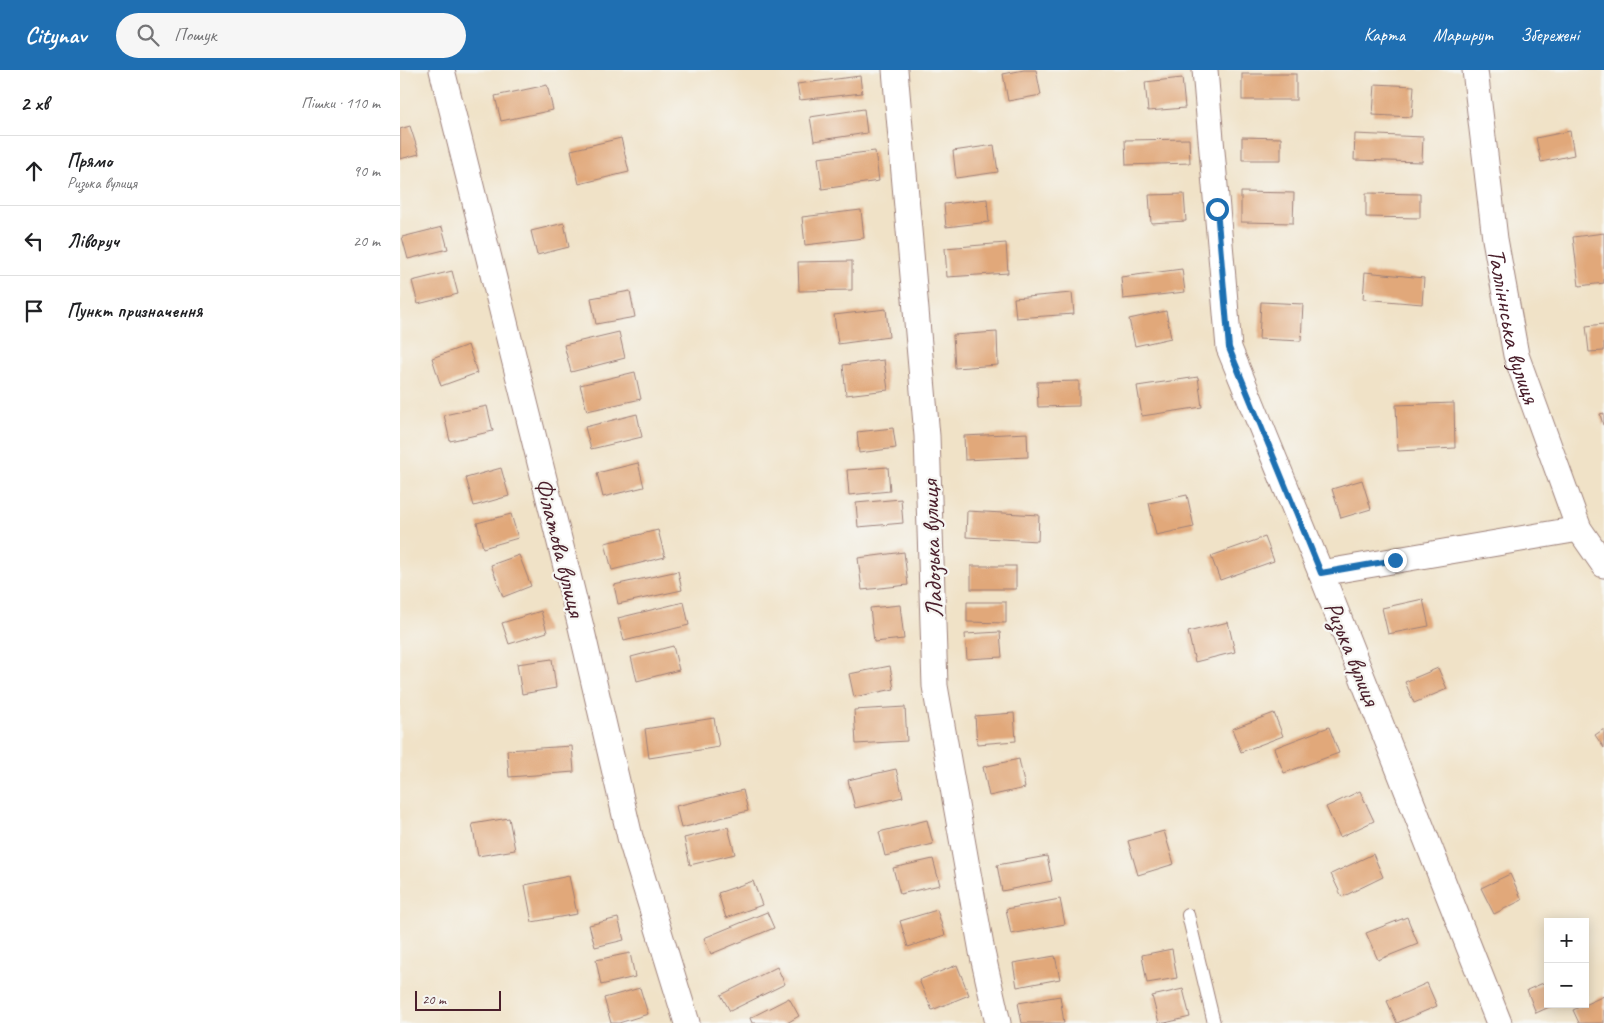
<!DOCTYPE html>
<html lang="uk">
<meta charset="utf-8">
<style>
:root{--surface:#fff;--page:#f6f6f6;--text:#202124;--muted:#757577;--line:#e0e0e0;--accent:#1f6fb2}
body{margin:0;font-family:Caveat,sans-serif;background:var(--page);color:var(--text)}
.controls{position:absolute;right:15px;bottom:15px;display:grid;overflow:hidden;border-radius:0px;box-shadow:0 2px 12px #0003}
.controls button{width:45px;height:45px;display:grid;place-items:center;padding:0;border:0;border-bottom:1px solid var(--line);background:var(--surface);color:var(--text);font:25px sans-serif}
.scale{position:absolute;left:15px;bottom:12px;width:86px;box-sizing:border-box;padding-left:5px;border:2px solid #4a1f2b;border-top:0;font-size:14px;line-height:18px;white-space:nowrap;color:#4a1f2b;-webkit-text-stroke:4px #f6f6f2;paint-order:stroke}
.stop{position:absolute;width:15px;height:15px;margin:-11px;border:4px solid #1f6fb2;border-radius:50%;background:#fff}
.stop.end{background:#1f6fb2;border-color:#fff;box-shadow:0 1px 5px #0008}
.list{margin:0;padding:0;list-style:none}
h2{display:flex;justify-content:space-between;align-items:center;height:65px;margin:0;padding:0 20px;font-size:21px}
h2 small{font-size:16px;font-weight:400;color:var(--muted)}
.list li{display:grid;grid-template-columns:32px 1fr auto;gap:15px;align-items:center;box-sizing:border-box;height:70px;padding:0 20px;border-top:1px solid var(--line)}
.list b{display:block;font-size:19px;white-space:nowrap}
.list p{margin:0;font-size:16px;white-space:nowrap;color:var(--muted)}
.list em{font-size:16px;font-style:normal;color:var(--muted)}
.icon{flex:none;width:28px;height:28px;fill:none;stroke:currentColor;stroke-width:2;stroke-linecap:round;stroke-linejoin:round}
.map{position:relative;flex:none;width:1204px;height:953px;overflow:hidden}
header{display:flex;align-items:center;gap:30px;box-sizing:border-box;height:70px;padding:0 25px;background:var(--accent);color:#fff}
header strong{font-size:24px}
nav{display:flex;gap:28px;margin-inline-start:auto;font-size:18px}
.search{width:350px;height:45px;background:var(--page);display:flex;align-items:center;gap:12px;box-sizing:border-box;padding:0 18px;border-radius:28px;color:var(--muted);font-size:19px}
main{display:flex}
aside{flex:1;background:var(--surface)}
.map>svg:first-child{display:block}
</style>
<header>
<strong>Citynav</strong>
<div class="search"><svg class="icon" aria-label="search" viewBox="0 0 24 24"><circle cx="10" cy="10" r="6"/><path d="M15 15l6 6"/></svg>Пошук</div>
<nav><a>Карта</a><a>Маршрут</a><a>Збережені</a></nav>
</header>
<main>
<aside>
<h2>2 хв<small>Пішки · 110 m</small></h2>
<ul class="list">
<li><svg class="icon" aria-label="ahead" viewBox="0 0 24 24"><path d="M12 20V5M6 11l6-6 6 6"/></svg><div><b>Прямо</b><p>Ризька вулиця</p></div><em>90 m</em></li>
<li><svg class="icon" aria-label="left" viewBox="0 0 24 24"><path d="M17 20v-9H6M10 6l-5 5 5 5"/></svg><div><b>Ліворуч</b></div><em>20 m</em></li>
<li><svg class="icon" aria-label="arrive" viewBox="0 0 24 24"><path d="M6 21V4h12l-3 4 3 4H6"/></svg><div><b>Пункт призначення</b></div></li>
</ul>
</aside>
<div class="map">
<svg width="1204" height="953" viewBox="0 0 1204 953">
<rect width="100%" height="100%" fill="#f6f6f2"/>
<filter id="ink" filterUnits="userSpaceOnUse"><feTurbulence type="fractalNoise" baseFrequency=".02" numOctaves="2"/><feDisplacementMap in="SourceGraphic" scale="10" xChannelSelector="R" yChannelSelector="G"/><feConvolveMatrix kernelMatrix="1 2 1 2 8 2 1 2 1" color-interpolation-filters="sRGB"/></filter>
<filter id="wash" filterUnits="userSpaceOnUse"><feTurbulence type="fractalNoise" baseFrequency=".0096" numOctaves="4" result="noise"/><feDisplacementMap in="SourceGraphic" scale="20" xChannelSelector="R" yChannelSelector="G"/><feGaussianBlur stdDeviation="1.12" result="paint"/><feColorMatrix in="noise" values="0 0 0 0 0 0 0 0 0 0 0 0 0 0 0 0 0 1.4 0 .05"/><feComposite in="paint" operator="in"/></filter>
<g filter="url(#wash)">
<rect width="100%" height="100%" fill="#f0e2c7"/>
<g id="blocks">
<!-- building -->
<g fill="#e1a87a">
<polygon points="624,0 636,0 641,25 608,31 603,4"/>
<rect x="842" y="4" width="54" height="26"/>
<polygon points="460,6 462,23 400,30 397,14"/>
<polygon points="782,8 785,38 748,41 745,12"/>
<polygon points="975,14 1014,16 1012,47 973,45"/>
<polygon points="147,15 153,40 101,51 95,26"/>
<polygon points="464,39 467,63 414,71 410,47"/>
<polygon points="10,56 19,84 0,89 0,59"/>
<polygon points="1170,61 1174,85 1141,92 1136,68"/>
<polygon points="955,64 1023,67 1022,92 954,90"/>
<polygon points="842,67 881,68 881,90 842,90"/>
<polygon points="221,68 229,102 179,114 171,80"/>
<polygon points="789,69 790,93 726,95 725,70"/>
<polygon points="594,75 598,102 556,108 553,81"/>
<polygon points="475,81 479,111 422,119 418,88"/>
<polygon points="841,122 894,123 893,153 841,152"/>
<polygon points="966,123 1020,124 1020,148 966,147"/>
<polygon points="784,124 786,151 751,153 749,125"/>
<polygon points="587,129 589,152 546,157 544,134"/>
<polygon points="461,140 464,168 405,175 402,147"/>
<polygon points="164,153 169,177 137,185 131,161"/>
<polygon points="42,157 48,179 8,189 2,167"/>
<polygon points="1204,163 1204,213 1179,216 1173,167"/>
<polygon points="606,173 608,203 547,207 545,178"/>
<polygon points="452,191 452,220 399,221 398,192"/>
<polygon points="782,199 785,222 723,229 721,207"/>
<polygon points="52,201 58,224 18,234 12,211"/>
<polygon points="965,202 1024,208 1022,234 963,229"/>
<polygon points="230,221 235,247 196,254 191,228"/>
<polygon points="672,223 674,244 616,248 614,228"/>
<polygon points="861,232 903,234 901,271 859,269"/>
<polygon points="486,239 489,267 438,274 434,245"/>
<polygon points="766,241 771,268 735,276 729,249"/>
<polygon points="1204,254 1204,281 1189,282 1186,256"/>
<polygon points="219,262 225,288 171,302 164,275"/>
<polygon points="597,262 598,295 555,298 553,265"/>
<polygon points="68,275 77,303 41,316 32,288"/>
<polygon points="484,290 488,320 446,325 443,295"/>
<polygon points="235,302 241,329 187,341 180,315"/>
<polygon points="798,307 802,337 742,346 737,316"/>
<polygon points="679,311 679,336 638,337 637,312"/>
<polygon points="1054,333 1055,378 998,381 996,335"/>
<polygon points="87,336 93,361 50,371 44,345"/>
<polygon points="1204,343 1204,355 1203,355 1200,344"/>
<polygon points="237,344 242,367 191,379 185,357"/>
<polygon points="493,358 496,378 459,383 457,362"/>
<polygon points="627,363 628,387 565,390 564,366"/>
<polygon points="238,393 244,417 203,427 197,403"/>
<polygon points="488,397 490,421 449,425 447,400"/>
<polygon points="101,398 109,426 74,436 66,408"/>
<polygon points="962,410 971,439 941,448 932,419"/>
<polygon points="787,425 794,457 756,465 749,433"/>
<polygon points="501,429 503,453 458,457 456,433"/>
<polygon points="567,441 639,445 638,471 566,467"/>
<polygon points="111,444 118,468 83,478 77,453"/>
<polygon points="258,460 265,487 212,500 205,473"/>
<polygon points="865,467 874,491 820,510 811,486"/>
<polygon points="504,482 508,515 462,520 458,488"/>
<polygon points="119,485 131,516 103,527 91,495"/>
<rect x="571" y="496" width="45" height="23"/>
<polygon points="278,501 282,520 218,534 214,515"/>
<polygon points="1023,529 1029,556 988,564 982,538"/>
<polygon points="284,532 289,555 224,571 218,548"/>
<polygon points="567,532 606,532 606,553 567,552"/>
<polygon points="500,535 504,569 474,572 470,538"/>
<polygon points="141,541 147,562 109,574 102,553"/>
<polygon points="828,552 835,582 795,592 788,562"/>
<polygon points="600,562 602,587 567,589 565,564"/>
<polygon points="273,576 279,600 237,611 231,587"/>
<polygon points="152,589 156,618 122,624 117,594"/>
<polygon points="490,596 494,619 454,627 449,604"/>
<polygon points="1038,598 1047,619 1014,633 1005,612"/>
<polygon points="505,637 507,671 456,674 454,640"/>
<polygon points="614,643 616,671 577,674 575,646"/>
<polygon points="874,643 883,666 841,682 832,659"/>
<polygon points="314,648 319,677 249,688 245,659"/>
<polygon points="929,657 939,683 884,703 874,678"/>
<polygon points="1204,659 1204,678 1195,665"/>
<polygon points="172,676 174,702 109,707 107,680"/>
<polygon points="619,689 625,718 589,726 583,697"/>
<polygon points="496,699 503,727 455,738 448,710"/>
<polygon points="343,720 348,741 281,758 276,736"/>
<polygon points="960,721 974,751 940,767 926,737"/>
<polygon points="109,748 115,780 78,786 72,754"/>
<polygon points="527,750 533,774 485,786 479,762"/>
<polygon points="328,757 335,784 290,795 284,768"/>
<polygon points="764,761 774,794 738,805 728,771"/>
<polygon points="973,784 983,807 942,827 931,804"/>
<polygon points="647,786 652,811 602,821 597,795"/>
<polygon points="533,789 540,815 500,824 493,798"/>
<polygon points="1110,804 1122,830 1094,844 1081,818"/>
<polygon points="169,806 177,844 132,852 125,815"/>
<polygon points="353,811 362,835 326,848 318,823"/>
<polygon points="660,829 665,854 611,864 606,839"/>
<polygon points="537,840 545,865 508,877 500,851"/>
<polygon points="367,842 374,858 311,884 304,868"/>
<polygon points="1007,847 1018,874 978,890 966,863"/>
<polygon points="218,848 224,870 195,877 189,855"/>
<polygon points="772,879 777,908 747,913 742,885"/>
<polygon points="230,883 235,907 201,915 196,890"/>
<polygon points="655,886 660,909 617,917 613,893"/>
<polygon points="557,895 569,925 532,940 519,910"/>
<polygon points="377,897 385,914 330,941 321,925"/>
<polygon points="1148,911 1148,934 1156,934 1136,943 1127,920"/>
<polygon points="1027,913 1037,936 997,953 987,931"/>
<polygon points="240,918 248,944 219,953 211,953 204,928"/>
<polygon points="783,919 790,947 765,953 759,953 752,926"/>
<polygon points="660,926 664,953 622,953 618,933"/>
<polygon points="1204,926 1204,953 1179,953 1173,940"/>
<polygon points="389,928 399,946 387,953 352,953 350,948"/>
</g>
</g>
</g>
<g filter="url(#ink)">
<use href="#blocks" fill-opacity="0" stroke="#9d8079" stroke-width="1"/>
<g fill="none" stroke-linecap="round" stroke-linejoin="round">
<defs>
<polyline id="service" points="788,845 814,953"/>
<g id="minor">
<polyline points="42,0 181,557 230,767 287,953"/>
<polyline points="495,0 527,366 535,616 582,882 598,953"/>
<polyline points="805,0 829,278 921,503 1099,953"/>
<path id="s1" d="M1075,0L1095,169L1116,285L1179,459L1204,495"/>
<polyline points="921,503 1179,459"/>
</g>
</defs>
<!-- service casing -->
<use href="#service" stroke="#9d8079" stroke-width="14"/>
<!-- minor casing -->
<use href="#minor" stroke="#9d8079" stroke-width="27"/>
<!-- service -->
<use href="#service" stroke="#fff" stroke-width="12"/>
<!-- minor -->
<use href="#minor" stroke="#fff" stroke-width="25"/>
</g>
</g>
<g fill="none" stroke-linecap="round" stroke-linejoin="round" filter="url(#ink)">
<!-- route -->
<polyline stroke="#1f6fb2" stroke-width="6" points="817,139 829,278 921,503 995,490"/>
</g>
<g text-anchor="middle" stroke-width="4.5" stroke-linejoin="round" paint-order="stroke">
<!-- street labels -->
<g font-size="25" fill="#4a1f2b" stroke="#f6f6f2">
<text dy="9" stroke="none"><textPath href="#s1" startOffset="259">Талліннська вулиця</textPath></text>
<text transform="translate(161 477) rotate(76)" y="9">Філатова вулиця</text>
<text transform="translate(531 479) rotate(-92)" y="9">Ладозька вулиця</text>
<text transform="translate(953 583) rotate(68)" y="9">Ризька вулиця</text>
</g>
</g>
</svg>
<div class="controls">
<button>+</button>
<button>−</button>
</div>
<div class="scale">20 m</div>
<div class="stop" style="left:817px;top:139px"></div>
<div class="stop end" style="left:995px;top:490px"></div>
</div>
</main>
